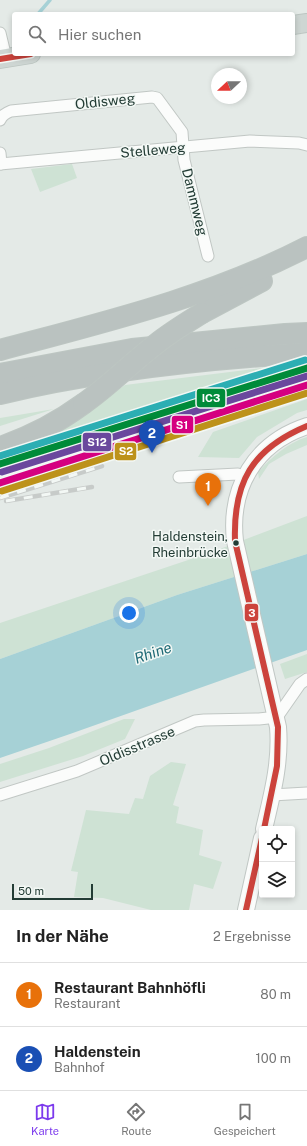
<!DOCTYPE html>
<html lang="de">
<meta charset="utf-8">
<style>
:root{--surface:#fff;--page:#f6f6f6;--text:#222;--muted:#767676;--line:#e0e0e0;--accent:#7c3aed}
body{margin:0;font-family:"Public Sans",sans-serif;background:var(--page);color:var(--text)}
.controls{position:absolute;right:12px;bottom:12px;display:grid;overflow:hidden;border-radius:4px;box-shadow:0 2px 6px #0003}
.controls button{width:36px;height:36px;display:grid;place-items:center;padding:0;border:0;border-bottom:1px solid var(--line);background:var(--surface);color:var(--text);font:20px sans-serif}
.compass{position:absolute;left:211px;top:68px;width:36px;height:36px;border-radius:50%;background:var(--surface);box-shadow:0 2px 6px #0003;rotate:248deg}
.scale{position:absolute;left:12px;bottom:10px;width:81px;box-sizing:border-box;padding-left:4px;border:2px solid #233c35;border-top:0;font-size:11px;line-height:14px;white-space:nowrap;color:#233c35;-webkit-text-stroke:3px #f3f8f5;paint-order:stroke}
.you{position:absolute;left:129px;top:613px;width:14px;height:14px;margin:-10px;border:3px solid #fff;border-radius:50%;background:#1a73e8;box-shadow:0 0 0 6px #1a73e833}
.badge{display:grid;place-items:center;width:26px;height:26px;border-radius:50%;background:var(--accent);color:#fff;font-size:13px;font-weight:700}
.pin{position:absolute;translate:-50% -33px;filter:drop-shadow(0 1px 2px #0008)}
.pin::after{content:'';position:absolute;top:21px;width:14px;height:12px;background:inherit;clip-path:polygon(0 0,100% 0,50% 100%)}
.list{margin:0;padding:0;list-style:none}
h2{display:flex;justify-content:space-between;align-items:center;height:52px;margin:0;padding:0 16px;font-size:17px}
h2 small{font-size:13px;font-weight:400;color:var(--muted)}
.list li{display:grid;grid-template-columns:26px 1fr auto;gap:12px;align-items:center;box-sizing:border-box;height:64px;padding:0 16px;border-top:1px solid var(--line)}
.list b{display:block;font-size:15px;white-space:nowrap}
.list p{margin:0;font-size:13px;white-space:nowrap;color:var(--muted)}
.list em{font-size:13px;font-style:normal;color:var(--muted)}
.icon{flex:none;width:22px;height:22px;fill:none;stroke:currentColor;stroke-width:2;stroke-linecap:round;stroke-linejoin:round}
.map{position:relative;flex:none;width:307px;height:910px;overflow:hidden}
.search{position:absolute;background:var(--surface);box-shadow:0 2px 6px #0003;left:12px;right:12px;top:12px;height:44px;display:flex;align-items:center;gap:10px;box-sizing:border-box;padding:0 14px;border-radius:4px;color:var(--muted);font-size:15px}
.sheet{height:180px;background:var(--surface)}
nav{display:flex;justify-content:space-around;align-items:center;box-sizing:border-box;height:56px;border-top:1px solid var(--line);background:var(--surface);font-size:11px;color:var(--muted)}
nav a{display:grid;justify-items:center;gap:2px}
nav .on{color:var(--accent)}
.map>svg:first-child{display:block}
</style>
<div class="map">
<svg width="307" height="910" viewBox="0 0 307 910">
<rect width="100%" height="100%" fill="#e4eae7"/>
<!-- green -->
<g fill="#cee2d4">
<polygon points="72,164 77,178 40,192 31,169"/>
<polygon points="269,367 52,442 61,429 125,385"/>
<polygon points="307,399 307,410 297,413 257,437 239,458 198,457 213,432"/>
<polygon points="54,409 0,426 0,418"/>
<path d="M307,437V445L286,454L269,464L259,479L258,472C272,457 287,443 307,437Z"/>
<polygon points="307,516 307,554 177,595 0,659 0,623 212,552"/>
<polygon points="307,654 307,672 285,679 280,664"/>
<polygon points="124,719 135,719 125,739 83,756 0,782 0,764 49,748"/>
<polygon points="171,762 186,764 173,805 179,807 176,823 203,830 199,855 222,862 213,889 194,884 189,910 151,910 103,898 74,897 78,872 71,871 86,810 129,814 135,798 143,799 150,776"/>
</g>
<!-- water -->
<polygon fill="#a6d1d6" points="307,554 307,650 70,734 0,758 0,659 177,595"/>
<g fill="none" stroke-linecap="round" stroke-linejoin="round">
<!-- stream -->
<polyline stroke="#a6d1d6" stroke-width="3.5" points="38,14 50,0"/>
<defs>
<g id="street">
<polyline points="0,33 6,58"/>
<path d="M0,120C2,115 6,113 11,111L152,97L157,98L182,132L184,160L208,256"/>
<polyline points="0,153 1,164"/>
<polyline points="0,164 250,141 299,143 307,145"/>
<polyline points="179,477 238,474 245,477"/>
<polyline points="0,795 77,771 195,721 204,720 259,719 277,717 300,684 307,679"/>
<polyline points="272,795 307,793"/>
</g>
<g id="secondary">
<path d="M264,829C272,795 281,762 278,727L235,541C229,488 255,443 307,426"/>
<polyline points="246,910 262,838"/>
</g>
<g id="primary">
<polyline points="293,25 307,23"/>
<polyline points="0,59 31,54"/>
</g>
<g id="highway">
<polyline points="202,313 262,281"/>
<path d="M0,350C105,322 210,297 307,247"/>
<polyline points="0,374 132,349 285,334 307,333"/>
<path d="M0,394C99,370 206,359 307,353"/>
<path d="M0,447C30,437 57,423 83,404"/>
</g>
</defs>
<!-- street casing -->
<use href="#street" stroke="#c1c7c4" stroke-width="13"/>
<!-- secondary casing -->
<use href="#secondary" stroke="#c0c7c4" stroke-width="18"/>
<!-- primary casing -->
<use href="#primary" stroke="#bdc6c2" stroke-width="20"/>
<!-- highway casing -->
<use href="#highway" stroke="#bdc6c2" stroke-width="22"/>
<!-- street -->
<use href="#street" stroke="#fbfcfb" stroke-width="11"/>
<!-- secondary -->
<use href="#secondary" stroke="#fbfcfb" stroke-width="16"/>
<!-- primary -->
<use href="#primary" stroke="#ced6d3" stroke-width="18"/>
<!-- highway -->
<use href="#highway" stroke="#bac2c0" stroke-width="20"/>
<defs>
<g id="rail">
<polyline points="0,498 102,466"/>
<polyline points="6,501 92,487"/>
</g>
</defs>
<!-- rail casing -->
<use href="#rail" stroke="#c7cbc9" stroke-width="4.5"/>
<!-- rail -->
<use href="#rail" stroke="#f3f8f5" stroke-width="3" stroke-dasharray="9" stroke-linecap="butt"/>
<defs>
<path id="highway-bridge" d="M83,404C109,386 131,363 156,344C171,332 186,323 202,313"/>
</defs>
<!-- highway-bridge casing -->
<use href="#highway-bridge" stroke="#bdc6c2" stroke-width="22" stroke-linecap="butt"/>
<!-- highway-bridge -->
<use href="#highway-bridge" stroke="#bac2c0" stroke-width="20"/>
<defs>
<g id="bus-1">
<polyline points="0,59 31,54"/>
<path d="M264,829L277,766L278,727L235,541C233,482 252,449 307,426"/>
<polyline points="246,910 262,838"/>
</g>
</defs>
<!-- bus-1 casing -->
<use href="#bus-1" stroke="#f3f8f5" stroke-width="9"/>
<!-- bus-1 -->
<use href="#bus-1" stroke="#cc433c" stroke-width="6"/>
<defs>
<polyline id="rail-1" points="0,483 307,385"/>
<polyline id="rail-2" points="2,491 307,393"/>
<polyline id="rail-3" points="0,464 307,368"/>
<polyline id="rail-4" points="2,472 307,376"/>
<polyline id="rail-5" points="0,456 305,360"/>
</defs>
<!-- rail-1 casing -->
<use href="#rail-1" stroke="#f3f8f5" stroke-width="10"/>
<!-- rail-2 casing -->
<use href="#rail-2" stroke="#f3f8f5" stroke-width="10"/>
<!-- rail-3 casing -->
<use href="#rail-3" stroke="#f3f8f5" stroke-width="10"/>
<!-- rail-4 casing -->
<use href="#rail-4" stroke="#f3f8f5" stroke-width="10"/>
<!-- rail-5 casing -->
<use href="#rail-5" stroke="#f3f8f5" stroke-width="10"/>
<!-- rail-1 -->
<use href="#rail-1" stroke="#d50080" stroke-width="7"/>
<!-- rail-2 -->
<use href="#rail-2" stroke="#bd921a" stroke-width="7"/>
<!-- rail-3 -->
<use href="#rail-3" stroke="#008b39" stroke-width="7"/>
<!-- rail-4 -->
<use href="#rail-4" stroke="#6a489d" stroke-width="7"/>
<!-- rail-5 -->
<use href="#rail-5" stroke="#2caeb3" stroke-width="7"/>
</g>
<!-- markers -->
<circle fill="#233c35" stroke="#f3f8f5" stroke-width="1.5" cx="236" cy="543" r="3.5"/>
<g text-anchor="middle" stroke-width="3" stroke-linejoin="round" paint-order="stroke">
<!-- bus labels -->
<g font-size="13" fill="#233c35" stroke="#f3f8f5" text-anchor="end">
<text x="228" y="541">Haldenstein,<tspan x="228" dy="16">Rheinbrücke</tspan></text>
</g>
<!-- street labels -->
<g font-size="14" fill="#233c35" stroke="#f3f8f5">
<text transform="translate(105 101) rotate(-6)" y="5">Oldisweg</text>
<text transform="translate(153 150) rotate(-5)" y="5">Stelleweg</text>
<text transform="translate(195 202) rotate(76)" y="5">Dammweg</text>
<text transform="translate(137 746) rotate(-23)" y="5">Oldisstrasse</text>
</g>
<!-- water labels -->
<g font-size="15" font-style="italic" fill="#1f6a76" stroke="#f3f8f5">
<text transform="translate(153 653) rotate(-19)" y="5">Rhine</text>
</g>
</g>
<g stroke="#f3f8f5" stroke-width="1.5">
<rect x="196" y="388" width="30" height="20" rx="4" fill="#008b39"/>
<rect x="171" y="415" width="23" height="19" rx="4" fill="#d50080"/>
<rect x="82" y="432" width="30" height="20" rx="4" fill="#6a489d"/>
<rect x="114" y="442" width="23" height="19" rx="4" fill="#bd921a"/>
<rect x="244" y="603" width="15" height="19" rx="4" fill="#cc433c"/>
</g>
<g font-size="11" text-anchor="middle" font-weight="bold" fill="#fff">
<text x="211" y="402">IC3</text>
<text x="182" y="429">S1</text>
<text x="97" y="446">S12</text>
<text x="126" y="455">S2</text>
<text x="252" y="617">3</text>
</g>
</svg>
<div class="controls">
<button><svg class="icon" aria-label="locate" viewBox="0 0 24 24"><circle cx="12" cy="12" r="6"/><path d="M12 2v4M12 18v4M2 12h4M18 12h4"/></svg></button>
<button><svg class="icon" aria-label="layers" viewBox="0 0 24 24"><path d="M12 4l9 5-9 5-9-5zM3 14l9 5 9-5"/></svg></button>
</div>
<svg class="compass" viewBox="-18 -18 36 36"><path d="M0-13l5 13h-10z" fill="#e53935"/><path d="M0 13l5-13h-10z" fill="#767676"/></svg>
<div class="scale">50 m</div>
<div class="you"></div>
<div class="pin badge" style="left:208px;top:506px;background:#e8710a">1</div>
<div class="pin badge" style="left:152px;top:453px;background:#1a4fb4">2</div>
<div class="search"><svg class="icon" aria-label="search" viewBox="0 0 24 24"><circle cx="10" cy="10" r="6"/><path d="M15 15l6 6"/></svg>Hier suchen</div>
</div>
<section class="sheet">
<h2>In der Nähe<small>2 Ergebnisse</small></h2>
<ul class="list">
<li><span class="badge" style="background:#e8710a">1</span><div><b>Restaurant Bahnhöfli</b><p>Restaurant</p></div><em>80 m</em></li>
<li><span class="badge" style="background:#1a4fb4">2</span><div><b>Haldenstein</b><p>Bahnhof</p></div><em>100 m</em></li>
</ul>
</section>
<nav>
<a class="on"><svg class="icon" aria-label="map" viewBox="0 0 24 24"><path d="M3 6l6-2 6 2 6-2v14l-6 2-6-2-6 2zM9 4v14M15 6v14"/></svg>Karte</a>
<a><svg class="icon" aria-label="directions" viewBox="0 0 24 24"><path d="M12 3l9 9-9 9-9-9zM9 14v-3h6M13 9l2 2-2 2"/></svg>Route</a>
<a><svg class="icon" aria-label="saved" viewBox="0 0 24 24"><path d="M7 4h10v16l-5-4-5 4z"/></svg>Gespeichert</a>
</nav>
